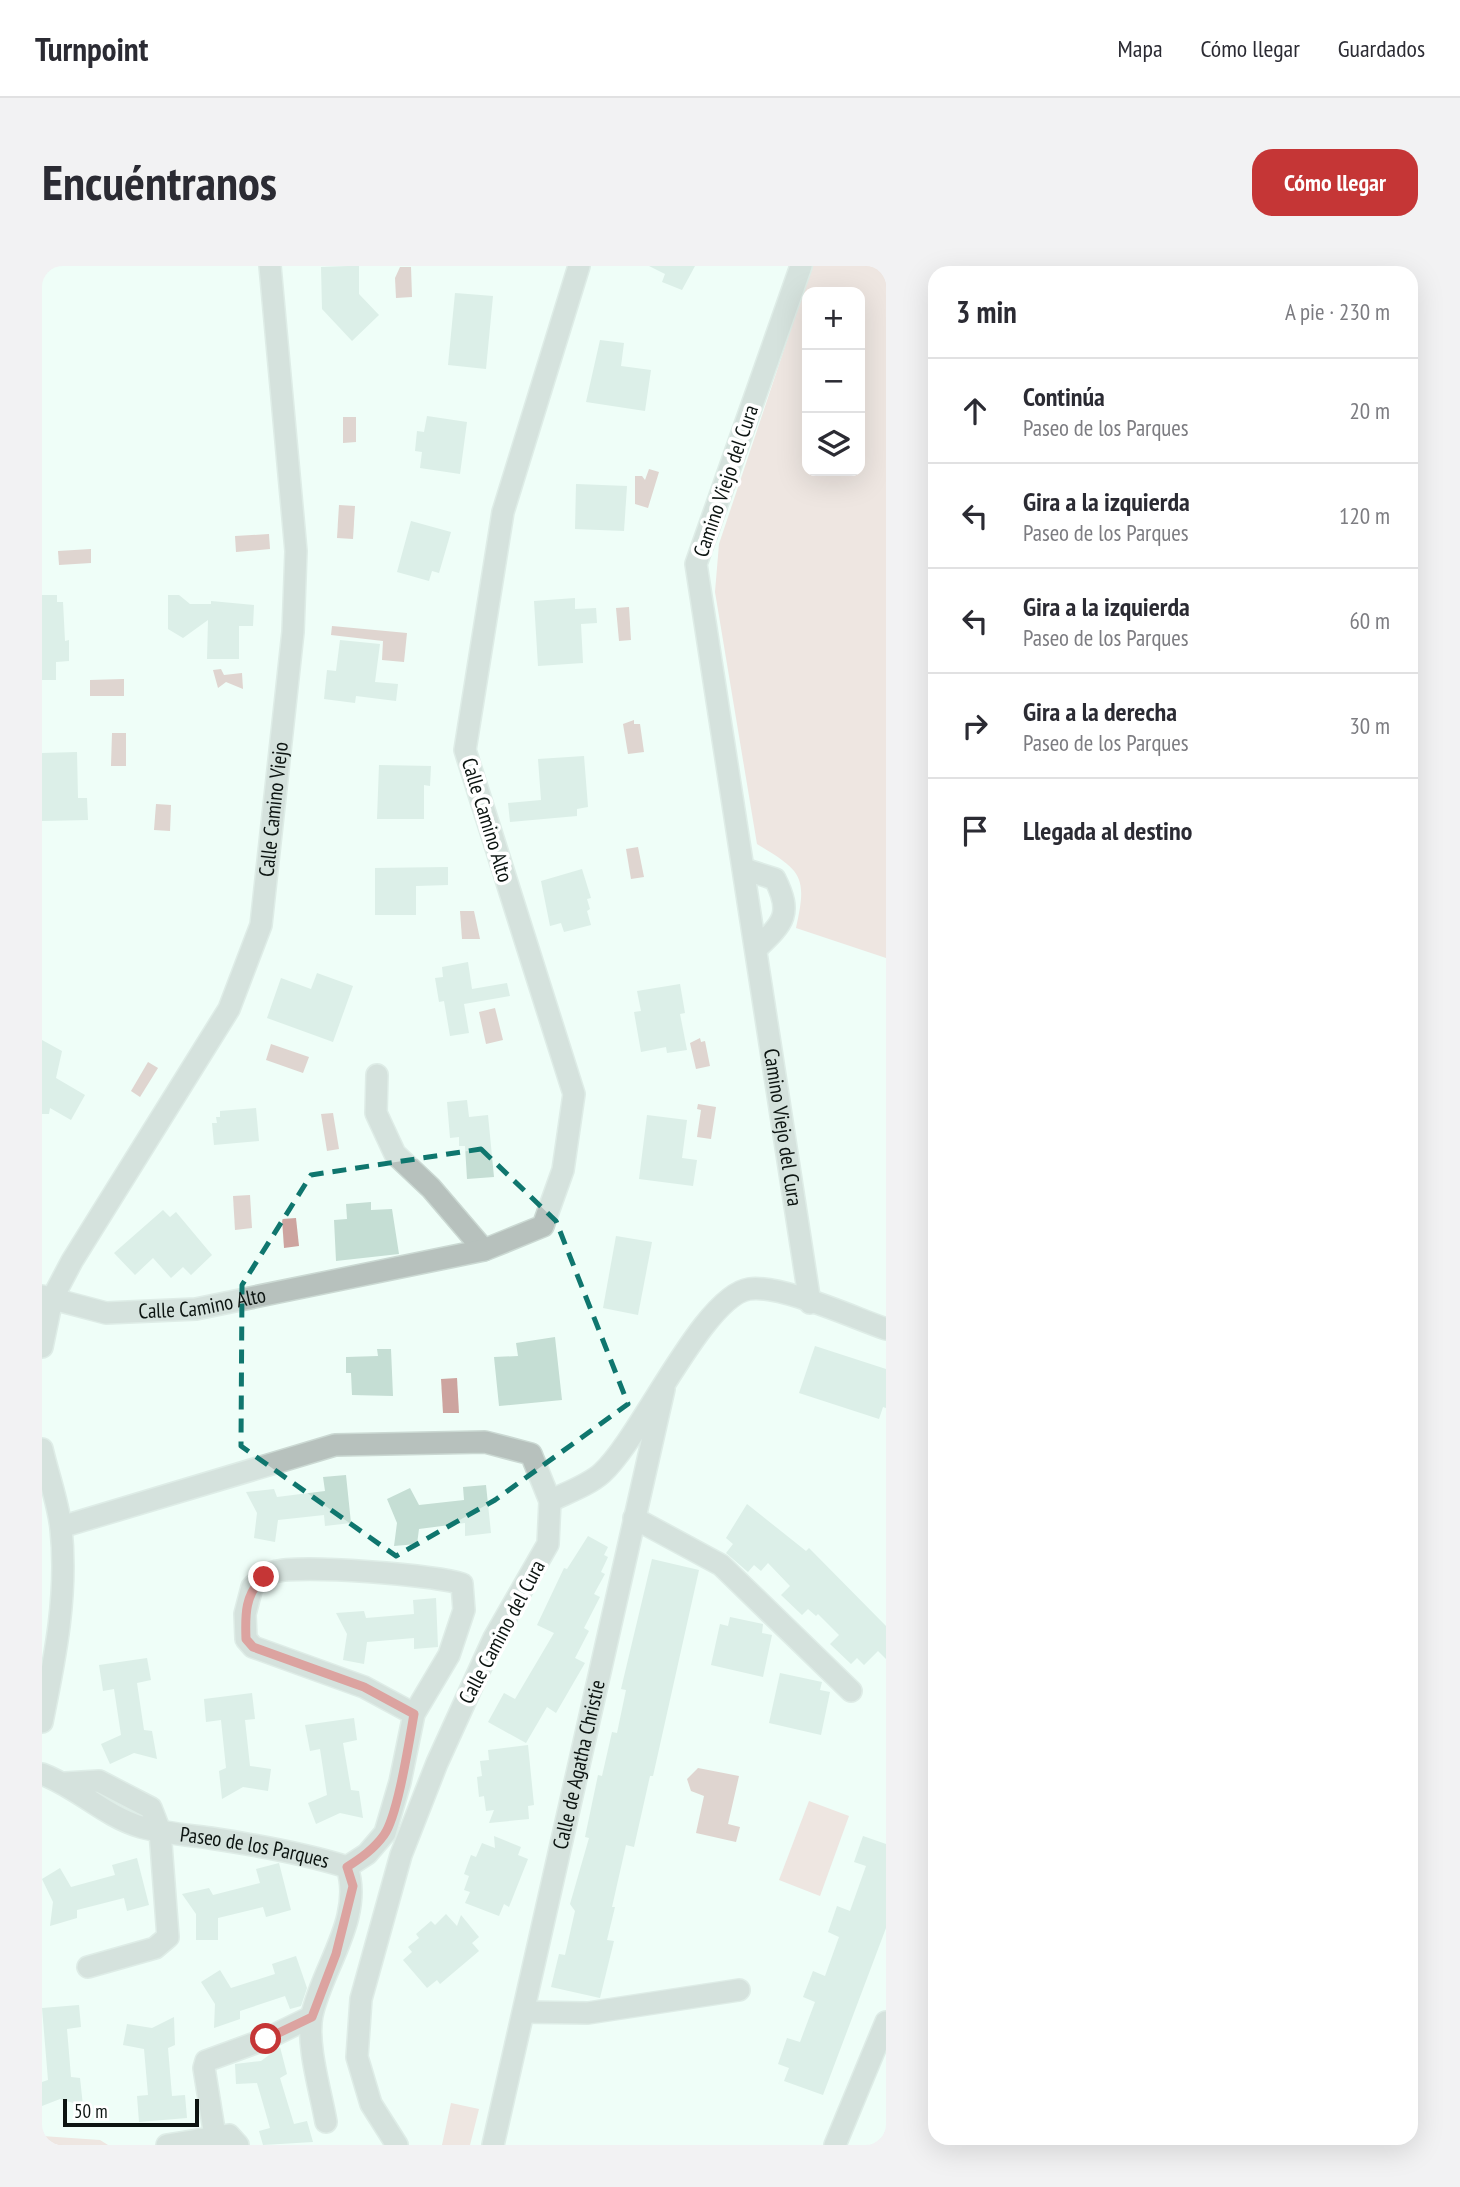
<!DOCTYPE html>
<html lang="es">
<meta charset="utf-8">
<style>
:root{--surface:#fff;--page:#f2f2f3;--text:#2b2b33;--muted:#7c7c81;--line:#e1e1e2;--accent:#c53636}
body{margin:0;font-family:"PT Sans Narrow",sans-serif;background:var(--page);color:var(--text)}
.controls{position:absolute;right:21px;top:21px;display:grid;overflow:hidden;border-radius:14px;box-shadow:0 7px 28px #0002}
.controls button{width:63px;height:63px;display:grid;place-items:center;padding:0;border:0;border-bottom:2px solid var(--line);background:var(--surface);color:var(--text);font:35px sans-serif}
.scale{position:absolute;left:21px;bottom:18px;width:136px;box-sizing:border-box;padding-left:7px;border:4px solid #0c1411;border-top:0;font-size:19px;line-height:24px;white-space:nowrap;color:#0c1411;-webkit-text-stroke:5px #fff;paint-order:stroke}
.stop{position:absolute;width:21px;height:21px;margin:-16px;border:5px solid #c53636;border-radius:50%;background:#fff}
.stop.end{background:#c53636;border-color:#fff;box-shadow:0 2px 7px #0008}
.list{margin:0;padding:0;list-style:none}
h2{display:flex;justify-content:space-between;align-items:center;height:91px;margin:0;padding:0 28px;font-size:30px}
h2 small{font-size:23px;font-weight:400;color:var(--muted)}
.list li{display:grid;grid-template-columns:46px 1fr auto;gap:21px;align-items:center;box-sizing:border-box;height:105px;padding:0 28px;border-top:2px solid var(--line)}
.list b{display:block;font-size:26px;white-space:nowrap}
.list p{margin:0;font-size:23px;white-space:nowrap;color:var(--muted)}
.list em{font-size:23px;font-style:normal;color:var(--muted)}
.icon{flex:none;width:38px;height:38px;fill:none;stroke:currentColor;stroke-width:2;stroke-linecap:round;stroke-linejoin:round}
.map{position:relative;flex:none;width:844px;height:1879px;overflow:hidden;border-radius:21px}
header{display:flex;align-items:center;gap:42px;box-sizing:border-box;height:98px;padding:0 35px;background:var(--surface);border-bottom:2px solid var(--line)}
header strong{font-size:33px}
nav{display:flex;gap:38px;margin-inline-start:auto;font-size:24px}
.intro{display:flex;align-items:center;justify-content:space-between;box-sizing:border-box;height:168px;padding:0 42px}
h1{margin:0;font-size:49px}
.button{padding:18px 32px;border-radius:21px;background:var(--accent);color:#fff;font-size:24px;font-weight:700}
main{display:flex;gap:42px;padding:0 42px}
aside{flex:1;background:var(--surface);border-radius:21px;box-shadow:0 7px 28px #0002}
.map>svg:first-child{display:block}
</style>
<header>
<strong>Turnpoint</strong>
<nav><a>Mapa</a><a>Cómo llegar</a><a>Guardados</a></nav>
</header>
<div class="intro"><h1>Encuéntranos</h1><a class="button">Cómo llegar</a></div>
<main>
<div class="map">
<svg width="844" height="1879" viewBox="0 0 844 1879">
<rect width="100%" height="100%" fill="#effef8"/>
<!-- green -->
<g fill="#edc9c5" fill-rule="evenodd">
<path d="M770,0H844V692L754,662C766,609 759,605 715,578L673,326L677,278ZM765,26H818V205H765Z"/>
<polygon points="767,1535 807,1550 778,1630 737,1614"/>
<polygon points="409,1837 437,1843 428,1879 400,1879"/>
<polygon points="0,1870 58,1874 66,1879 0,1879"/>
</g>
<!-- water -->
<g fill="#cda49f">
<polygon points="358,1 369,1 370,31 354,32 353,12"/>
<polygon points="301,151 314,151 314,176 301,177"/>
<polygon points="607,203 617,206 606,242 593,238 593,210 600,210 603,214"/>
<polygon points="297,239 313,240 311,273 295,272"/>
<polygon points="227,268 228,283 194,286 193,270"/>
<polygon points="49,283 49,297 17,299 16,285"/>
<polygon points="587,341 589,374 577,375 574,342"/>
<polygon points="290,360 365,367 362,396 340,394 341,375 289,369"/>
<polygon points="179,403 182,409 200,407 201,423 184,416 176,422 171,404"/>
<polygon points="82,413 82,430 48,430 48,414"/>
<polygon points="592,454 592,458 598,458 602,486 586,488 581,458"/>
<polygon points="70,467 84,467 84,500 69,500"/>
<polygon points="114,538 129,539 128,565 112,564"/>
<polygon points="596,581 602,611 589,613 584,583"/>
<polygon points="418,645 432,645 438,673 420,673"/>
<polygon points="453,742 461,774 444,778 437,746"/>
<polygon points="658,772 659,776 663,775 668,800 654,803 648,777"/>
<polygon points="229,778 267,791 261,807 224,794"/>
<polygon points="106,796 116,802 98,831 89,825"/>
<polygon points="656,838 674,841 669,873 655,871 659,844 655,843"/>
<polygon points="291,847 297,883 285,885 279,848"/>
<polygon points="208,929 210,962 193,964 191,930"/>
<polygon points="254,952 257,980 242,982 240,953"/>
<polygon points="415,1112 417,1147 401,1147 399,1113"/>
<polygon points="656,1502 697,1510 686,1558 698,1561 694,1576 654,1567 662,1530 649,1525 645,1513"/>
</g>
<!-- building -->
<g fill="#c5ded4">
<polygon points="306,0 317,0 317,28 337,49 310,75 280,43 279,1"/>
<polygon points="607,0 653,0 640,24 620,16 623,8"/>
<polygon points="413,27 451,30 444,103 406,99"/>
<polygon points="558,74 582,77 579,100 609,104 603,145 544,136"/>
<polygon points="385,150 425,156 418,208 378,202 380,186 373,185 375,165 382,166"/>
<polygon points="534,218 585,220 582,265 533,263"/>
<polygon points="369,255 409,266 397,307 390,305 387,315 355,306"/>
<polygon points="0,329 15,329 15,336 21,336 23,375 27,374 27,395 14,396 14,414 0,414"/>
<polygon points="126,329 137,329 148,338 169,338 169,335 212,339 211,360 197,360 197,393 165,393 166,354 141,372 126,363"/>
<polygon points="533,332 533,343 554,342 555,357 539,358 541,397 496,400 492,335"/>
<polygon points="298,374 338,378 333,416 356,418 354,435 314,430 313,437 282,433 285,404 294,405"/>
<polygon points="35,486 36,532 45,532 46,554 0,555 0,487"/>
<polygon points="542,490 546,541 535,543 535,550 468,556 466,537 499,534 496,493"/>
<polygon points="337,499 389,500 388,520 382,519 382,553 335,553"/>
<polygon points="406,601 406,619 374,620 374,649 333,649 333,602"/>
<polygon points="540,603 549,632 545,633 548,643 545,645 549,659 522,666 519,657 508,660 499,615"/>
<polygon points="426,696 430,723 465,717 468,730 422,738 427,767 408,770 402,735 397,736 393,712 401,711 400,701"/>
<polygon points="275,707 311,720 291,776 225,752 239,712 269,723"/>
<polygon points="638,718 643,747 638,748 645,784 625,787 624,781 599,786 592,746 599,745 595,725"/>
<polygon points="0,774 20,785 14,812 43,829 29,854 8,842 7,848 0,848"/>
<polygon points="425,834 427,851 446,849 452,911 425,913 423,880 417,880 417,871 408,872 405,836"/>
<polygon points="214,842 217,875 172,879 170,857 175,857 174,851 178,851 178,845"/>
<polygon points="605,849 645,854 640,892 655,894 651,920 597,913"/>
<polygon points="329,936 329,944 350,943 357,988 294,995 292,954 305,953 304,938"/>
<polygon points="121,944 128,951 134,946 170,989 149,1009 141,1001 129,1012 111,992 93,1009 72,987"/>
<polygon points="574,970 610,976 596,1049 561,1042"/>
<polygon points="513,1071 520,1134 457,1140 452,1091 476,1090 474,1077"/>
<polygon points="773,1080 844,1103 844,1142 841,1141 837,1153 757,1127"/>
<polygon points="335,1083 349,1083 351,1130 310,1129 309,1107 304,1107 304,1091 336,1090"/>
<polygon points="304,1209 309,1257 283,1260 282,1249 236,1254 233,1276 212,1272 215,1247 204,1226 232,1223 235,1231 283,1225 281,1211"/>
<polygon points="444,1219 449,1267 423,1270 423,1257 377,1263 375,1278 352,1280 355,1257 345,1233 368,1222 377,1239 422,1234 421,1221"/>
<polygon points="705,1238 764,1285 767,1282 844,1360 844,1393 836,1385 822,1399 815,1392 809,1398 788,1378 797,1369 776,1348 774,1350 766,1343 760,1349 739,1329 748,1320 726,1297 719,1305 712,1299 706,1306 684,1287 691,1278 684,1272"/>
<polygon points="546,1270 566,1281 562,1289 566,1291 559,1306 563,1308 552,1328 558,1331 542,1362 547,1365 533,1392 543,1397 514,1447 505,1441 484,1477 446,1456 462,1427 473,1433 512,1367 495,1359 522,1302 525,1303"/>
<polygon points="610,1293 657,1304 611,1510 608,1510 592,1581 584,1579 570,1641 573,1641 565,1674 572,1675 558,1732 509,1721 517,1688 523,1689 533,1645 528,1638 547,1572 543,1571 556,1509 560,1510 570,1466 575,1467 584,1424 579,1423"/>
<polygon points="394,1332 396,1381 372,1383 372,1372 325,1376 322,1398 301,1394 305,1368 294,1347 322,1345 324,1352 372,1348 371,1334"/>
<polygon points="688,1351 721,1358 720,1367 730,1369 721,1411 669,1399 678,1358 686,1360"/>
<polygon points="105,1392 109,1414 95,1417 102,1464 110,1465 115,1493 92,1487 68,1498 59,1478 79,1469 72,1423 61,1425 57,1399"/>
<polygon points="738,1407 780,1416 778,1424 788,1426 779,1469 727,1457"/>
<polygon points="210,1427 213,1453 203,1454 208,1500 229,1503 226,1525 201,1521 180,1533 177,1505 184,1502 179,1454 164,1456 162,1433"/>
<polygon points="312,1452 315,1474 301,1477 309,1524 317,1525 321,1552 298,1547 274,1558 266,1537 285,1529 278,1483 268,1485 263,1459"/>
<polygon points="486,1479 492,1539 486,1540 487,1553 447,1557 452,1544 444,1545 442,1530 437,1531 435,1511 440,1510 438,1495 447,1494 446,1484"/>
<polygon points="452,1570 479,1581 476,1589 486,1593 467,1641 462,1638 457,1650 423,1637 428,1626 422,1624 427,1610 422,1608 429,1589 434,1591 440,1577 453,1582"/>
<polygon points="821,1570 844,1578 844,1662 781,1829 742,1815 747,1802 736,1798 745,1772 758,1776 773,1736 761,1731 771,1705 783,1710 797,1671 786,1666 795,1640 808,1645 824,1600 812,1596"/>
<polygon points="95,1592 107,1639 85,1645 82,1632 35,1644 35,1652 8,1660 11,1636 0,1613 18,1602 29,1621 73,1609 70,1599"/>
<polygon points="237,1597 249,1644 224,1651 221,1641 176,1652 176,1674 154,1674 154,1648 140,1628 167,1622 171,1629 218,1617 214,1603"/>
<polygon points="404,1648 415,1660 419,1649 437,1671 430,1677 437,1685 398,1718 395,1714 385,1722 361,1694 370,1686 366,1681 377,1672 374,1668 389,1655 393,1659"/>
<polygon points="254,1690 265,1722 259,1740 248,1743 243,1730 198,1745 198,1753 172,1762 173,1738 159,1716 178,1704 189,1722 233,1708 230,1698"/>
<polygon points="37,1739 39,1761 25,1763 29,1811 38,1812 41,1840 18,1833 0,1840 0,1816 6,1814 0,1742"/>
<polygon points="132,1751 133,1779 126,1782 130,1830 143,1829 145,1852 97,1856 95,1830 106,1829 102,1783 81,1779 85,1758 110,1762"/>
<polygon points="238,1781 245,1808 238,1812 252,1858 265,1855 271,1876 221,1879 217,1865 228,1862 215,1817 194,1818 193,1798 219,1795"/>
</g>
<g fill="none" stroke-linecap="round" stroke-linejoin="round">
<defs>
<g id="street">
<path id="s1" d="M759,0L654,298L768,1037"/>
<path d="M702,603L733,613C751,649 741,657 714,683"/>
<polyline points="335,809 334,847 353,888 389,922 442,984"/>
<path id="s2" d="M0,1030L64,1047L154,1043L442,984L501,960L521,904L532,828L423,484L461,246L537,0"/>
<path id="s3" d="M0,1081L10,1033L30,995L187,743L219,659L251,366L254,285L228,0"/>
<path d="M0,1183C6,1209 16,1236 19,1262C26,1329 13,1392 0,1456"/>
<path d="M508,1235C524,1227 547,1219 560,1207C599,1172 661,1030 707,1023C738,1018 812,1052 844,1063"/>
<polyline points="592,1252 679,1299 809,1425"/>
<polyline points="19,1261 293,1179 443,1176 489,1188 508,1235 506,1278 452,1372 395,1497 359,1589 319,1733 315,1791 329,1838 355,1879"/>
<path id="s4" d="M0,1508C35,1521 62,1550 99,1561C121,1567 145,1569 168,1572C214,1579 261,1587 305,1601C322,1651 280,1702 270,1749C264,1778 279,1827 284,1856"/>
<polyline points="23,1517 57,1515 109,1542 118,1565 126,1671 113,1682 46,1701"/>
<path d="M305,1601L325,1588L343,1567L358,1516L372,1448L407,1389L422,1344L420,1318C394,1309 258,1298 232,1306C223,1309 217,1315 210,1321L203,1348L204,1373L211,1381L322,1421L372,1448"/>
<polyline points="482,1746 546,1747 697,1724"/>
<polyline points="173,1870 162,1802 164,1795 224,1773 269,1751"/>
<polyline points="125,1879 187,1869 196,1879"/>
<path id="s5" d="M451,1879L622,1123"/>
<polyline points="793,1879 844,1756"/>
</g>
</defs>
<!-- street casing -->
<use href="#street" stroke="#cbd9d3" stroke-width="24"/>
<!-- street -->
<use href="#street" stroke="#b7c1bd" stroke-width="21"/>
</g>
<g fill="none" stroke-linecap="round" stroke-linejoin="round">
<!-- route -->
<path stroke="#c53636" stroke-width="9" d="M222,1311C203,1327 203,1349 204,1373L211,1381L322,1421L372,1448C367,1476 356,1549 342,1569C332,1583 319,1592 305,1601L311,1620L294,1688L270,1751L224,1773"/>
</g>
<!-- marked area -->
<path d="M0 0H844V1879H0ZM439,883L514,955L586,1138L453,1234L354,1290L199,1180L200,1019L269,909Z" fill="#effef8" fill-opacity=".55" fill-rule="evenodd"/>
<path fill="none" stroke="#0f766e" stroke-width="5" stroke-dasharray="14 9" stroke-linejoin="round" d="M439,883L514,955L586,1138L453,1234L354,1290L199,1180L200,1019L269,909Z"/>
<g text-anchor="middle" stroke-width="7" stroke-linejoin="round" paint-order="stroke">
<!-- street labels -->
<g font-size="21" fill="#0c1411" stroke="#fff">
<text transform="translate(684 215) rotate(-71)" y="7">Camino Viejo del Cura</text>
<text dy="7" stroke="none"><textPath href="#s3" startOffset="595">Calle Camino Viejo</textPath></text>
<text transform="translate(445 554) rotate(73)" y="7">Calle Camino Alto</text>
<text dy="7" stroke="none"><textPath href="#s1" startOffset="886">Camino Viejo del Cura</textPath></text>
<text dy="7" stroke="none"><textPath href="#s2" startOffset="163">Calle Camino Alto</textPath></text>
<text transform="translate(460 1366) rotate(-62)" y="7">Calle Camino del Cura</text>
<text dy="7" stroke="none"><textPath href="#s5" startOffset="390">Calle de Agatha Christie</textPath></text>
<text dy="7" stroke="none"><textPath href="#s4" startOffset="228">Paseo de los Parques</textPath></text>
</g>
</g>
</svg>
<div class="controls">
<button>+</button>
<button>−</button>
<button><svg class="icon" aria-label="layers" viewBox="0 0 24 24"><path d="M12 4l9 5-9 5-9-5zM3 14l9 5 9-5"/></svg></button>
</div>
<div class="scale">50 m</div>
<div class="stop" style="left:224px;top:1773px"></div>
<div class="stop end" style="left:222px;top:1311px"></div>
</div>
<aside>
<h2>3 min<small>A pie · 230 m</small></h2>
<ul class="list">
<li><svg class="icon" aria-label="ahead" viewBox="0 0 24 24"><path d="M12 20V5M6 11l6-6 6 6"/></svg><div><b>Continúa</b><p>Paseo de los Parques</p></div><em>20 m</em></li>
<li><svg class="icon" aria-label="left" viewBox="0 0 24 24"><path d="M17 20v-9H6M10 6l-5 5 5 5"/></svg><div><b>Gira a la izquierda</b><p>Paseo de los Parques</p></div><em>120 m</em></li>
<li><svg class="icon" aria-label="left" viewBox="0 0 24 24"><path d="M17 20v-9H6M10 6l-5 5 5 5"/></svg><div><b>Gira a la izquierda</b><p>Paseo de los Parques</p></div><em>60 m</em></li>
<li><svg class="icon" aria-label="right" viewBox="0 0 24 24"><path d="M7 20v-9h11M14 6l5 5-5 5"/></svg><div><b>Gira a la derecha</b><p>Paseo de los Parques</p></div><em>30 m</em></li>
<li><svg class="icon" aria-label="arrive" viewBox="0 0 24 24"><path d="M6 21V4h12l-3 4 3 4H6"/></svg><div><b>Llegada al destino</b></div></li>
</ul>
</aside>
</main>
